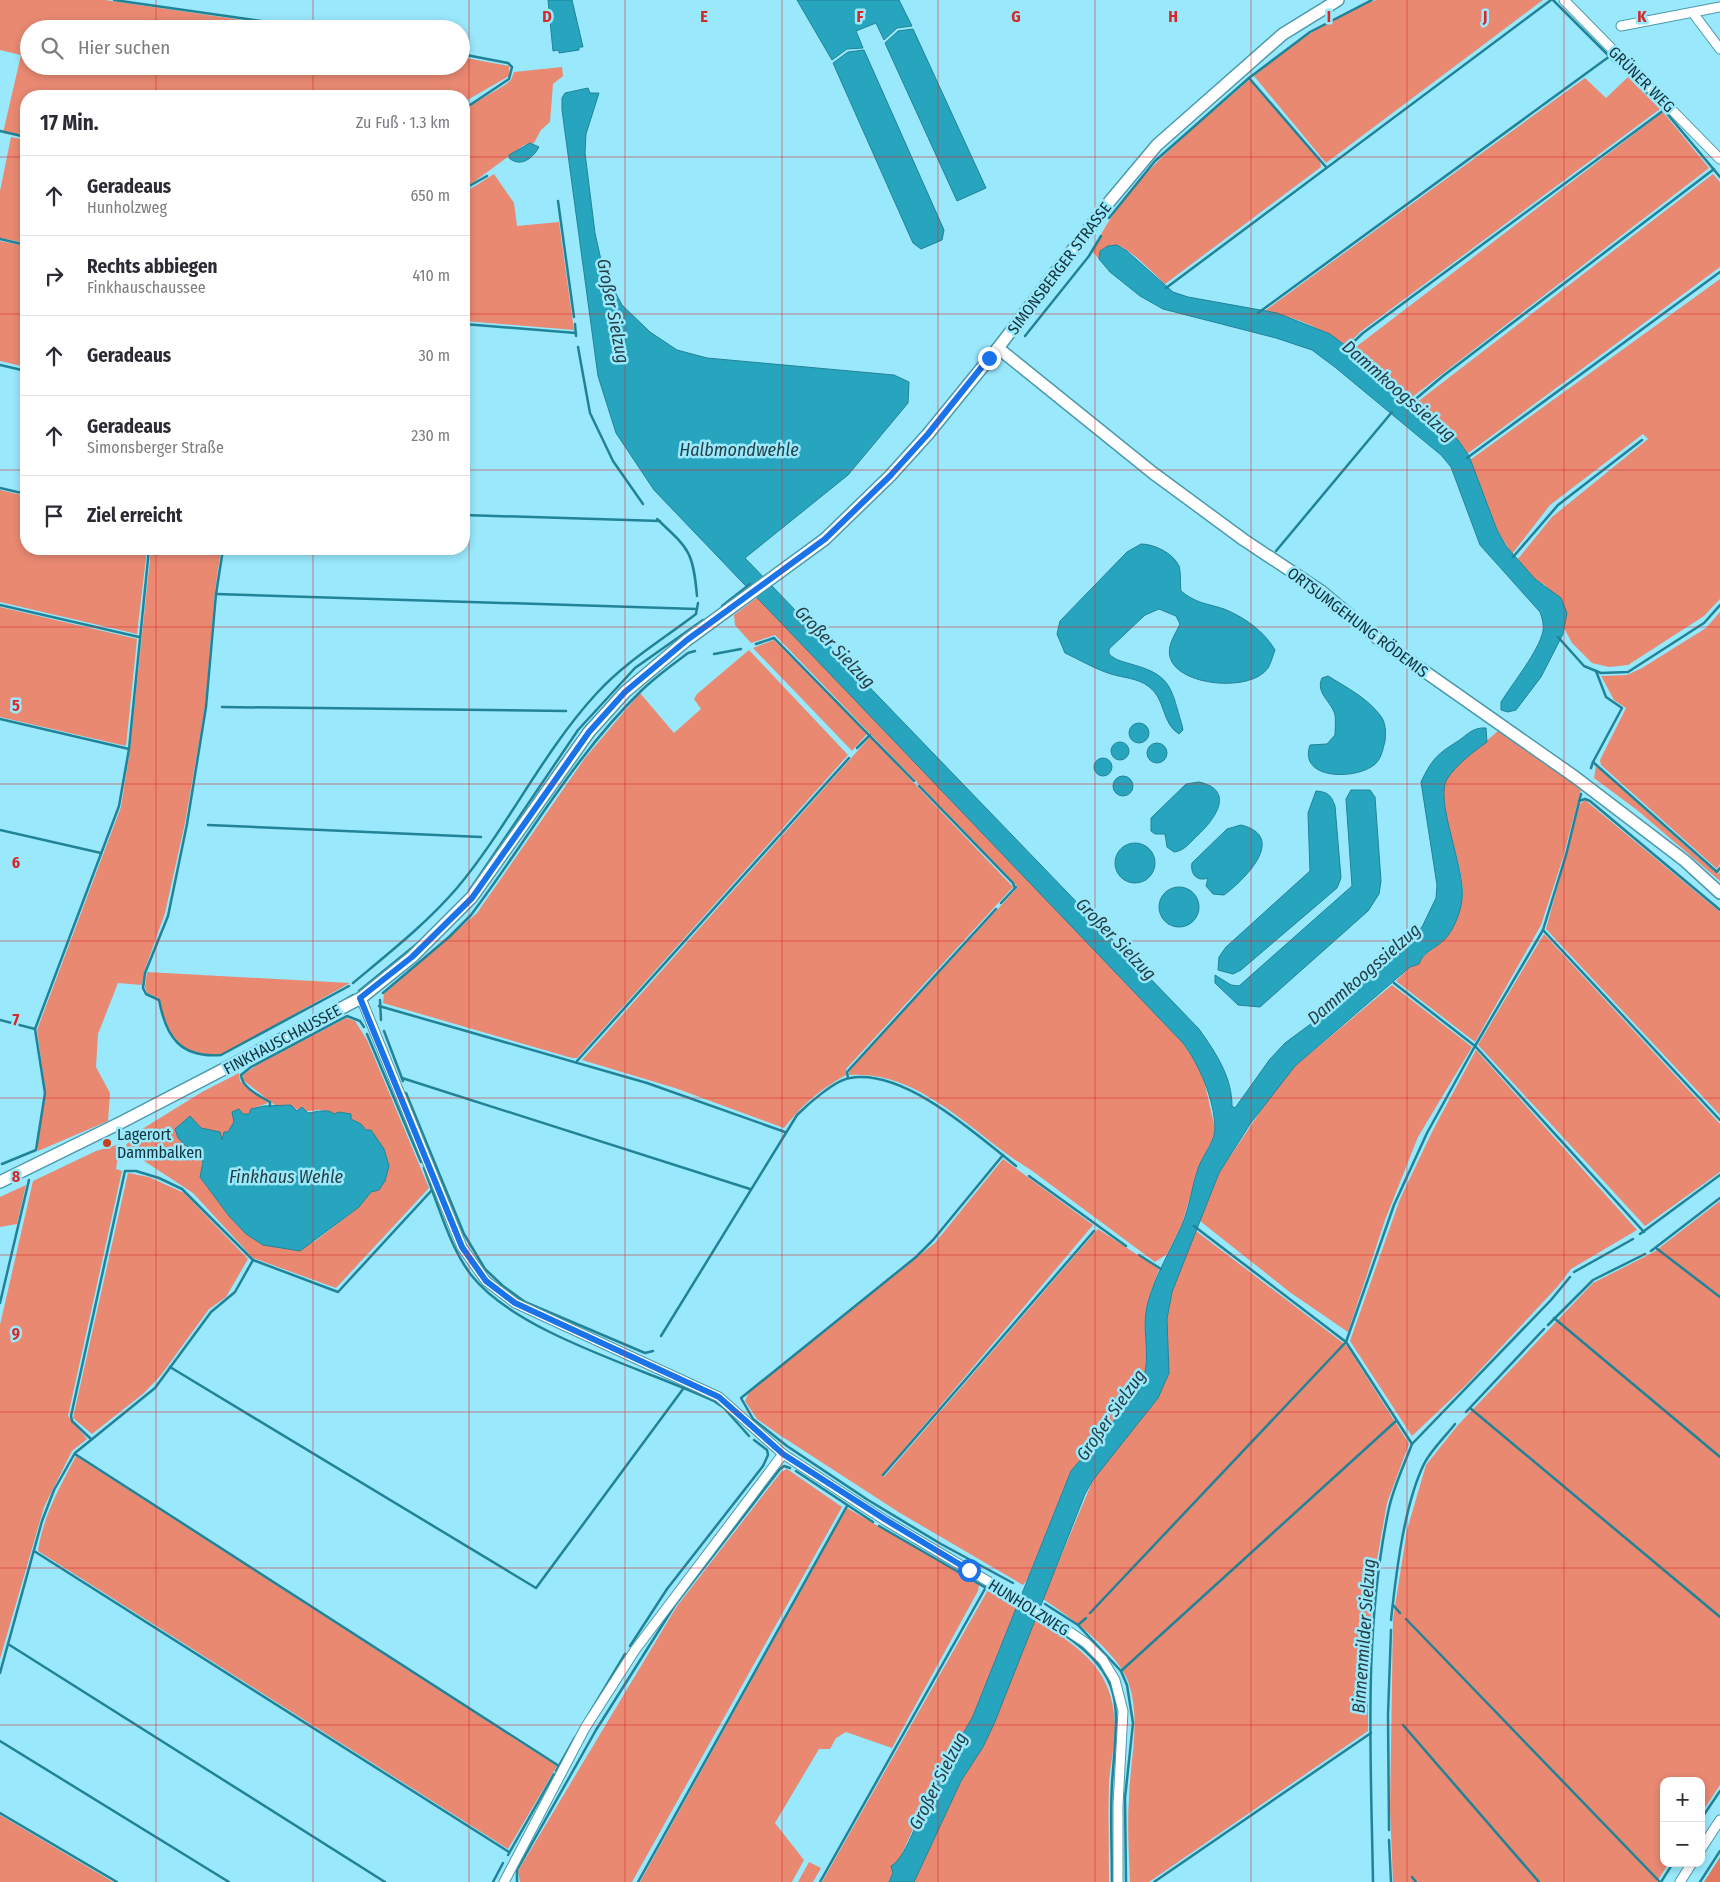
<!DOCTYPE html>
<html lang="de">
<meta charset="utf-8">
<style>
:root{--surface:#fff;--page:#f7f7f7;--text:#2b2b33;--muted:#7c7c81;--line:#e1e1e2}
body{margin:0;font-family:"Fira Sans Condensed",sans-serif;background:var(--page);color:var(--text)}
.controls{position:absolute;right:15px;bottom:15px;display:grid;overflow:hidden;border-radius:10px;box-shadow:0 2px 8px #0003}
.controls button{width:45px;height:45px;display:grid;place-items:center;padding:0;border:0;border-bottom:1px solid var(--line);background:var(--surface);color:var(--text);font:25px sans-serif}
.stop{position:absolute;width:15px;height:15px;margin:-11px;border:4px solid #1a73e8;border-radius:50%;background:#fff}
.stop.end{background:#1a73e8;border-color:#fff;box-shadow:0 1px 5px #0008}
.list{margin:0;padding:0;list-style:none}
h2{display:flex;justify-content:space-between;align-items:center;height:65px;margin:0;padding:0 20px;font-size:21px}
h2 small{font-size:16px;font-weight:400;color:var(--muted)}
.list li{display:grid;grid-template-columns:32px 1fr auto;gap:15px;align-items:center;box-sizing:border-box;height:80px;padding:0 20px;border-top:1px solid var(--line)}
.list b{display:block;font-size:19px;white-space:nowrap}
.list p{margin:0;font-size:16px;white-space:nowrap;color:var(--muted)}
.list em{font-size:16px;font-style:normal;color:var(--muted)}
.icon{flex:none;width:28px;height:28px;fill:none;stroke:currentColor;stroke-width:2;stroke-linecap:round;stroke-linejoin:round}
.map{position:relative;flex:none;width:1720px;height:1882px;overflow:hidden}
.search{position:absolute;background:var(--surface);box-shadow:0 2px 8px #0003;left:20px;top:20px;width:450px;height:55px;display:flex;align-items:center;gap:12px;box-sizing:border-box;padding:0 18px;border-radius:28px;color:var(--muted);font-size:19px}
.panel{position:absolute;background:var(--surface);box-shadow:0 2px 8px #0003;left:20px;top:90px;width:450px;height:465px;border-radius:20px}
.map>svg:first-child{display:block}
</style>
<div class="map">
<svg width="1720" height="1882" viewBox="0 0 1720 1882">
<rect width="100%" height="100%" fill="#99e8fc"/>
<!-- green -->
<g fill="#e98972">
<polygon points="0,0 105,0 305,29 29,29 29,66 461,66 461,57 509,66 509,76 464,102 464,96 26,96 26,138 3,133 21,55 0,50"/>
<path d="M1376,0H1543L1326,163L1254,76C1291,46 1330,16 1376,0Z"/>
<polygon points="562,67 563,76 553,84 550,122 541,130 534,143 524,145 471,184 464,186 464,109 505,85 511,80 514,72"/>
<path d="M1628,77L1660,109L1360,332L1346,346C1322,328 1293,315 1263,312L1585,78L1606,98Z"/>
<path d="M1249,80L1320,161L1321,167L1165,284C1155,275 1127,245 1115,245C1109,245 1105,248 1100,251L1099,259L1092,251C1098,240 1104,228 1111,218C1147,163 1201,123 1249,80Z"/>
<polygon points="1663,112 1709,168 1411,398 1352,350"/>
<polygon points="11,137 26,140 26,243 0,238 0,191"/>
<polygon points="494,174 514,203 517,226 559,222 574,330 464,321 464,190 472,188"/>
<polygon points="1713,174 1720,182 1720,267 1467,454 1458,440 1416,403"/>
<polygon points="0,241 26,246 26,367 0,361"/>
<polygon points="1720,279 1720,599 1704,616 1628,665 1609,667 1592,663 1572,643 1564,628 1567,613 1545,585 1535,579 1517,560 1552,517 1648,439 1643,434 1550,505 1512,554 1497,530 1470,460"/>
<polygon points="0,490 26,496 26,549 147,549 137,634 0,602"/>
<polygon points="151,549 221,549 215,591 205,707 185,823 165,913 144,972 142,985 118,983 98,1034 96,1067 110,1093 108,1121 38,1151 37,1136 46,1094 37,1030 121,807 130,750"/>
<path d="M758,597L1163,1021L1182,1042L1202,1072L1215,1128L1213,1138L1199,1167L1182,1224L1167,1254L1155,1262L1031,1170C974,1136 922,1070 849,1075V1071L1018,887L775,635L751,643L735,625L734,615Z"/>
<polygon points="0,607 137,639 126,746 0,717"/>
<polygon points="1720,612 1720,864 1717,869 1601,765 1600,760 1626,708 1614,700 1601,676 1627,675 1642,668 1706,628"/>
<polygon points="774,640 867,734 852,751 753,648"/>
<polygon points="749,650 848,755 577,1058 572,1058 383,1003 384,994 477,913 585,758 640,693 674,733 701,709 694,699 697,694"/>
<path d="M1501,728L1582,786L1562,861L1541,925L1475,1042L1396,981L1410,967L1419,964C1423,953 1434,949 1443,941C1453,932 1460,913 1462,900C1468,866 1434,809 1446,780C1453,762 1487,743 1501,728Z"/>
<path d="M870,737L1013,887L846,1069V1075C818,1091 804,1103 784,1128L675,1088L582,1060Z"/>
<polygon points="1596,766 1706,864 1718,874 1720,872 1720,881 1637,810 1594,778"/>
<polygon points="1585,800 1720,912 1720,1115 1546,929 1580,804"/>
<polygon points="1544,934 1720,1124 1720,1172 1645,1226 1478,1045"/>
<path d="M147,972L350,983L221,1055C179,1056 167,1035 159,998L147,993L145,987Z"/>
<polygon points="1392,985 1472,1047 1418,1137 1385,1220 1348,1332 1291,1293 1200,1221 1219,1173 1278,1085 1295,1066"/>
<path d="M346,1018L355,1021L367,1040L429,1188L336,1288L253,1258L193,1193L132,1153L126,1145L139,1131L202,1092L239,1073L240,1081L268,1103L251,1109L249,1114H243L228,1132H224L222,1140L210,1130L201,1129L190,1116L175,1129L178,1138L203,1162L200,1177L229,1216L246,1234L263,1245L314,1242L359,1207L371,1192L379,1190L385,1181L389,1166L384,1149L376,1141L374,1135L351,1119V1114L339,1112L334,1114C330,1113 323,1109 318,1110C307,1111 301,1114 291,1105L276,1106L243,1080V1075L257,1065Z"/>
<polygon points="1476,1050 1637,1230 1571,1269 1558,1286 1466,1385 1412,1436 1350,1341 1400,1199 1433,1130"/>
<polygon points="120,1144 116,1169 122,1171 68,1416 87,1439 72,1451 44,1507 0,1659 0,1325 33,1181 96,1151"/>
<path d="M1003,1159L1093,1225L882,1475L884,1477L1098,1229L1159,1269C1154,1285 1146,1301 1145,1318C1144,1348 1153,1366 1137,1394L1071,1471L1027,1580L1023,1585L900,1513L778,1434L757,1419L745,1401L749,1392L935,1243Z"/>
<polygon points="128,1173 149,1177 184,1193 248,1259 226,1297 209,1309 161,1375 144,1393 92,1434 73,1418"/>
<polygon points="26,1185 17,1224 0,1227 0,1197"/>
<polygon points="1720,1201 1720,1785 1701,1814 1701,1781 1664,1781 1664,1863 1669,1863 1657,1882 1393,1882 1390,1809 1393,1619 1407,1530 1426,1465 1458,1425 1593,1283 1654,1252"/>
<path d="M1196,1231L1347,1346L1409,1444L1387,1503L1374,1577L1368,1652V1731L1149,1882H1130C1129,1854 1127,1826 1129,1798C1130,1760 1141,1721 1129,1684C1119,1653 1069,1616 1043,1599L1093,1480L1158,1398L1169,1373L1167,1319L1172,1292Z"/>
<path d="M76,1456L557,1766L508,1849L38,1551C43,1516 60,1487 76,1456Z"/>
<polygon points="787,1469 842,1507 632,1882 520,1882 518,1871 677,1606 781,1472"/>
<polygon points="847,1508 979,1585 978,1591 892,1748 846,1732 836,1738 830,1749 819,1749 775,1823 804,1860 792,1882 640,1882"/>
<polygon points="988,1590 1017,1607 973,1716 945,1770 934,1783 889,1882 822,1882"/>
<path d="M1035,1619C1083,1650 1116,1670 1115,1733C1114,1750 1110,1766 1109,1783C1108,1816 1109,1849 1109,1882H914L961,1781L983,1747L994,1724Z"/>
<polygon points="0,1815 113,1882 0,1882"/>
<polygon points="809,1862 821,1868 813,1882 798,1882"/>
</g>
<!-- forest -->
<polygon fill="#e2795f" points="1720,1857 1720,1882 1704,1882"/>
<!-- water -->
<g fill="#28a5be" stroke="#218397">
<polygon points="548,0 572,0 583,47 579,47 579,50 559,53 559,50 553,51"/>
<polygon points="797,0 899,0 912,26 897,28 884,40 876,23 856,31 863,48 847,49 832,60"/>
<polygon points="913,29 986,188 957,201 885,43 898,31"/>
<polygon points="864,50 944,230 942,240 921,249 913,243 833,63 848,52"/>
<path d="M588,88L590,93H599L586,134L585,153L595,233L603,269L622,305L650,332L677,350L707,358L894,375L909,382L908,403L848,475L745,558L1199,1029C1216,1053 1232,1077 1232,1106L1235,1108L1270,1059L1285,1043L1312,1023L1422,927L1436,898L1437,885L1421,782C1431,761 1436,755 1455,743C1467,736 1471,727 1486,728L1487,742C1473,752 1457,764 1447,779C1434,800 1466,869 1462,899C1461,912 1453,932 1443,941C1434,949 1423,952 1419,964L1410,967L1295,1066L1250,1124L1219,1173L1172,1292L1167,1319L1169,1373L1158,1398L1093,1480L1085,1494L994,1724L983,1747L961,1781L914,1882H889L893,1873L891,1866C907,1859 924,1800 934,1784C938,1777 943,1771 946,1764L973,1716L1071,1471L1137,1394C1156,1359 1139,1335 1148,1302C1156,1274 1170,1251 1182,1225C1190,1206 1192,1185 1199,1166C1204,1154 1215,1141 1215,1128C1214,1099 1200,1066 1183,1043L654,490L616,433L598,376L562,110V98L565,93Z"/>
<path d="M530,143L539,147C533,158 521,168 509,158V155Z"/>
<path d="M1117,245L1127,251L1173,292L1188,297L1277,313L1330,334L1370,364L1458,440L1469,456L1497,530L1506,546L1535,579L1561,598L1567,613L1563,634L1541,677L1516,710L1508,712L1501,710V702C1512,684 1539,651 1543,631C1544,624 1542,618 1540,612L1480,545L1451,467L1441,455L1336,368L1312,350L1276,338L1163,309L1140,296L1110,272L1099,259L1100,251L1108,246Z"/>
<path d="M1141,544C1154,544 1173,553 1179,566C1181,572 1180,584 1181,591C1197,604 1206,603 1224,609C1244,617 1264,631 1275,650C1273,655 1271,663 1268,668C1251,693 1177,686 1170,657C1167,645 1175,635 1180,624L1176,616L1159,609L1145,615L1109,649V654C1116,661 1125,662 1134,665C1173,676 1171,690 1182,725L1183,730L1179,734C1161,723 1166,698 1148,686C1137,678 1124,678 1111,674C1095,669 1080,660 1065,653L1057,634L1060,621L1127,552Z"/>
<path d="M1328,676C1346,687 1367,698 1380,715C1386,722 1386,733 1385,741C1383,749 1381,760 1374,765C1355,780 1298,780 1310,745L1327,744L1335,735C1335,729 1336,721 1335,715C1332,702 1315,693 1322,678Z"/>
<circle cx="1139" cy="733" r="10"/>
<circle cx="1120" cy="751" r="9"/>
<circle cx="1157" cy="753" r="10"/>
<circle cx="1103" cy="767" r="9"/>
<circle cx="1123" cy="786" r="10"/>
<path d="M1199,782C1235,790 1216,818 1199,834C1191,841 1185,851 1174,852L1167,847L1165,834H1155L1151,831V818L1186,784Z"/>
<polygon points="1351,790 1370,790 1375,797 1381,881 1379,894 1368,911 1260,1007 1238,1005 1215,983 1215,975 1231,985 1239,986 1352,886 1346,799"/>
<path d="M1316,791C1328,792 1331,795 1335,806L1341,878L1337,888L1241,970L1233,974L1218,970L1219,957L1226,947L1310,871L1308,813Z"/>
<path d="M1241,825C1289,837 1243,881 1224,895L1213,894L1206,886L1208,878C1197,882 1190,874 1192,863L1227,829Z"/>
<circle cx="1135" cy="863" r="20"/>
<circle cx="1179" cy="907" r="20"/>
<path d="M291,1105L297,1111L302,1107L308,1113C317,1112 328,1108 334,1114L339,1112L351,1114V1119L361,1124L366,1130H371L384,1149L389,1166L385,1181L379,1190L371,1192L359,1207L300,1251L263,1245L246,1234L229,1216L200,1177L203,1162L178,1138L175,1129L190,1116L201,1128L220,1132L222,1140L224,1132H228L234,1122L232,1112L239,1109L243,1114H249L251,1109L264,1106Z"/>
</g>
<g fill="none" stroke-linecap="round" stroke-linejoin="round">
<!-- stream -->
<g stroke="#218397" stroke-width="2.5">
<polyline points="114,0 317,29"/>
<polyline points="1553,0 1616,63"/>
<polyline points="461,54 508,63 512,67 509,79 464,109"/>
<polyline points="1624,70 1664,110 1720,177"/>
<polyline points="1249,78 1326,167"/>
<polyline points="0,131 26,137"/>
<polyline points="464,189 487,176"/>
<polyline points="558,201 574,317"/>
<polyline points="1109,218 1155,161 1249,78 1310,32 1372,0"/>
<polyline points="0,239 26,245"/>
<polyline points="1166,288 1551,0"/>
<polyline points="1258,313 1610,56"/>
<polyline points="464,324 576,333"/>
<polyline points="575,324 576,336"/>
<polyline points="1025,336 1089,256 1101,236"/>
<polyline points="578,347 590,413 613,461 643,504"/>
<polyline points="1346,349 1363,333 1664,110"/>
<polyline points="0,365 26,371"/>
<polyline points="1412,402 1443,376 1714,169"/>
<polyline points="1467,458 1720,272"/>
<polyline points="0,488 26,494"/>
<polyline points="464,515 660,521"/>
<path d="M657,519C689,549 693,551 697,596"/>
<path d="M223,549L216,594L206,707L187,824L168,916L145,973L143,988L146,994L159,1000C166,1037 180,1058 221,1055L349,986"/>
<polyline points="1276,551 1392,412"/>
<polyline points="1513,557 1558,505 1642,440"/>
<polyline points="216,594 697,609"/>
<polyline points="0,605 139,637"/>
<polyline points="722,606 750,584"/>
<polyline points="1558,637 1584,666 1601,673 1628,672 1704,623 1720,605"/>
<polyline points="774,638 914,781"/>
<polyline points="756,644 774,638"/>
<polyline points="714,654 741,649"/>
<polyline points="1596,671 1606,697 1622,708 1593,762 1717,872 1720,868"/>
<polyline points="222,707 566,711"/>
<polyline points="0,719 129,749"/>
<polyline points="857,748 870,735"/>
<polyline points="1591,768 1593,762"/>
<polyline points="919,786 1013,883 1015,888"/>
<polyline points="1579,801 1585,799 1590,801 1720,910"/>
<polyline points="208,825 481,837"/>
<polyline points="0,830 101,853"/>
<polyline points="469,891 578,730 635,668 703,620"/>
<polyline points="1001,903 1016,887"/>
<polyline points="1543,930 1720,1120"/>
<path d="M353,983C389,953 426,924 457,888C508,827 542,753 596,694C625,662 662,640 696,614L698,603"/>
<polyline points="1394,983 1475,1046 1543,930 1566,855 1581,794"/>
<polyline points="359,991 418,943"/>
<path d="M383,993L449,937L471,915C527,841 574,756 641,691C655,677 672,665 688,653L695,651"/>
<polyline points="380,1000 381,1020"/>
<polyline points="343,1001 353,995"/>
<polyline points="379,1006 647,1083 785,1132"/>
<polyline points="0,1020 35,1029"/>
<polyline points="384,1031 403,1081"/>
<polyline points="367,1034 421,1162"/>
<polyline points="577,1061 849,758"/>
<polyline points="402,1078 750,1189"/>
<polyline points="848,1078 847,1072 996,909"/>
<polyline points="406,1093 464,1234 485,1269 503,1286 525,1302 645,1353 653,1351"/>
<path d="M270,1106V1102C260,1096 242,1088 241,1075L251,1067L347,1016L360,1021L364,1027"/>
<polyline points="1003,1155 933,1240 916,1257 741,1398 753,1419 787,1446 868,1500 941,1544 1013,1583"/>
<polyline points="2,1164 36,1150 45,1093 35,1029 119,806 129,749 149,549"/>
<polyline points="1029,1176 1126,1246"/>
<path d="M432,1190C443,1219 453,1252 472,1276C518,1334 646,1369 714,1401L724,1408L749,1436"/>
<path d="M1194,1226L1346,1342L1412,1444C1404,1465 1394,1486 1389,1508C1363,1631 1371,1757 1373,1882"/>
<polyline points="1640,1234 1720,1175"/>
<polyline points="1656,1248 1720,1297"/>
<polyline points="1651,1251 1720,1198"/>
<polyline points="1139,1255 1161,1269"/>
<polyline points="1574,1272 1633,1239"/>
<polyline points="0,1303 29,1180"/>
<polyline points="1554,1318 1720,1457"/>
<polyline points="1548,1325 1593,1280 1645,1254"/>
<path d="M661,1336L797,1115C808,1104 835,1080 850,1078C904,1068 977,1135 1016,1166"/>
<polyline points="170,1367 536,1588 683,1389"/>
<polyline points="1470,1408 1720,1617"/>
<polyline points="1466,1412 1544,1329"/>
<polyline points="91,1439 72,1421 71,1416 125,1171 136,1171 159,1178 182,1189 253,1260"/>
<polyline points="1412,1444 1551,1300 1570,1277"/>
<polyline points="75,1454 559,1766"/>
<polyline points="796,1471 873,1522"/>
<polyline points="883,1475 1094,1231"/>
<polyline points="879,1526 993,1592"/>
<polyline points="34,1551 509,1852"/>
<polyline points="999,1595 1019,1607"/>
<polyline points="1045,1604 1078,1625 1121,1671 1127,1685 1133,1723 1125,1798 1126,1882"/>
<polyline points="1393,1605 1400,1613"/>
<polyline points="1090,1613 1346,1342 1394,1205 1427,1133 1475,1046 1644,1232"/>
<polyline points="1035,1616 1043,1622"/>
<polyline points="1406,1619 1660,1882"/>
<path d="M1391,1620C1396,1574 1404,1505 1424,1464C1431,1450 1445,1437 1455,1424"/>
<path d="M1050,1625C1128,1675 1118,1700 1112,1783C1110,1816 1112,1849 1112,1882"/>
<polyline points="1078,1625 1086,1618"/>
<polyline points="8,1644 385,1882"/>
<polyline points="630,1646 667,1589 763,1466 768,1455 767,1450 754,1440"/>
<polyline points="1121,1671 1396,1421"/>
<polyline points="0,1673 42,1521 54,1490 75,1453 155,1388 211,1312 235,1292 253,1260 338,1292 432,1190 424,1168"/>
<polyline points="586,1719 625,1654"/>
<polyline points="1403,1725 1539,1882"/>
<polyline points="0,1741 229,1882"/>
<polyline points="556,1771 575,1737"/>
<polyline points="0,1813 117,1882"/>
<polyline points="1701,1819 1720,1791"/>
<polyline points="1389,1830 1388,1715 1391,1630"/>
<polyline points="1389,1840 1391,1882"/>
<polyline points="508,1855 554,1774"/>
<polyline points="1412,1877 1416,1882"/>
<polyline points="493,1882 503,1863"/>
<polyline points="517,1882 517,1870 596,1730 675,1605 780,1469 784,1466 790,1468"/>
<polyline points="638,1882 847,1506"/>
<polyline points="820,1882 986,1587"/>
<polyline points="1154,1882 1371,1733"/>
<polyline points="1661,1882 1673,1863"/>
<polyline points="1700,1882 1720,1851"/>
</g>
<defs>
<g id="street">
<polyline points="1564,0 1720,159"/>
<polyline points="1693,13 1720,49"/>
<polyline points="1621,26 1720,7"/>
<polyline points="361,998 462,1247 486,1281 515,1303 719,1397 783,1454 886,1521 1040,1612 1086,1643 1103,1660 1115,1680 1123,1711 1118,1805 1118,1882"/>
<polyline points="1701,1849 1720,1820"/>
<polyline points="504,1882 585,1728 635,1650 783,1454"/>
<polyline points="1680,1882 1692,1863"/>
</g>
<g id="secondary">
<polyline points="998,348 1153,473 1244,540 1321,591 1377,638 1575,777 1685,861 1720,893"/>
<polyline points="0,1182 120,1123 361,998 412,957 472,897 589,732 625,692 687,640 825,539 890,476 928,434 998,348 1110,201 1157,145 1283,34 1338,0"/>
</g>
</defs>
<!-- street casing -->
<use href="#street" stroke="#4b9aac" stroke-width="11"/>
<!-- secondary casing -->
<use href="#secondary" stroke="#4b9aac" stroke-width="14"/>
<!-- street -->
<use href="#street" stroke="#fff" stroke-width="9"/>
<!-- secondary -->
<use href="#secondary" stroke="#fff" stroke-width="11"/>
</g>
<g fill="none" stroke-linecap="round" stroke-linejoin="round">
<!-- route -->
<polyline stroke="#1a73e8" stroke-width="6" points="969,1570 886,1520 783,1454 719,1397 515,1303 486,1281 462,1247 360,998 412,957 472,898 589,732 625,692 687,640 825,539 890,476 928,434 989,358"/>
</g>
<!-- grid -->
<path fill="none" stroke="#d62828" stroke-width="1" stroke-opacity="0.55" d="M156,0V29M313,0V29M469,0V1882M625,0V1882M782,0V1882M938,0V1882M1095,0V1882M1251,0V1882M1407,0V1882M1564,0V1882M156,66V96M313,66V96M0,157H26M464,157H1720M0,314H26M464,314H1720M0,470H26M464,470H1720M156,549V1882M313,549V1882M0,627H1720M0,784H1720M0,941H1720M0,1098H1720M0,1255H1720M0,1412H1720M0,1568H1720M0,1725H1720"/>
<!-- markers -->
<circle fill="#c9401d" stroke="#99e8fc" stroke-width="2" cx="107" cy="1143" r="5"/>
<g text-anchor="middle" stroke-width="5" stroke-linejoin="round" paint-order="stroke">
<!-- street labels -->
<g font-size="16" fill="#12333b" stroke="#99e8fc">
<text transform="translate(1642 79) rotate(45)" y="6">GRÜNER WEG</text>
<text transform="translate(1059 268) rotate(-53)" y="6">SIMONSBERGER STRASSE</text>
<text transform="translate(1358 622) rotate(37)" y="6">ORTSUMGEHUNG RÖDEMIS</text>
<text transform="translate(282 1039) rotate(-28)" y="6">FINKHAUSCHAUSSEE</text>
<text transform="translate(1029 1607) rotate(32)" y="6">HUNHOLZWEG</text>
</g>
<!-- poi labels -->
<g font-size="16" fill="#12333b" stroke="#99e8fc" text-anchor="start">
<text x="117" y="1140">Lagerort<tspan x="117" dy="18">Dammbalken</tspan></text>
</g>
<!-- water labels -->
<g font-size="18" font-style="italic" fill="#274047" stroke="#99e8fc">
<text transform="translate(613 311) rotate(79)" y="6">Großer Sielzug</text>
<text transform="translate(1399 391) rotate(41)" y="6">Dammkoogssielzug</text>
<text x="739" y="456">Halbmondwehle</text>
<text transform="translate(835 647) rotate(46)" y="6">Großer Sielzug</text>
<text transform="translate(1116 939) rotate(46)" y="6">Großer Sielzug</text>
<text transform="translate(1364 974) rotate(-41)" y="6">Dammkoogssielzug</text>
<text x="286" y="1183">Finkhaus Wehle</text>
<text transform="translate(1111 1415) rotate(-55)" y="6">Großer Sielzug</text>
<text transform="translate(1364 1636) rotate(-86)" y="6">Binnenmilder Sielzug</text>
<text transform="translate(938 1781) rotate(-63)" y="6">Großer Sielzug</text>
</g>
</g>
<g font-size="16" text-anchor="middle" font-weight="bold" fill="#d62828" stroke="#99e8fc" stroke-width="5" stroke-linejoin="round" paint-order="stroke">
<text x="547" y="22">D</text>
<text x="704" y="22">E</text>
<text x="860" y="22">F</text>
<text x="1016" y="22">G</text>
<text x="1173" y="22">H</text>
<text x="1329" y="22">I</text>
<text x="1485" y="22">J</text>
<text x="1642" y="22">K</text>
<text x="16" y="711">5</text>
<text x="16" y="868">6</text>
<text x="16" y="1025">7</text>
<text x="16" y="1182">8</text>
<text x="16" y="1339">9</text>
</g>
</svg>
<div class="controls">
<button>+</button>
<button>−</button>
</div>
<div class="stop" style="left:969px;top:1570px"></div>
<div class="stop end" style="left:989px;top:358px"></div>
<div class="search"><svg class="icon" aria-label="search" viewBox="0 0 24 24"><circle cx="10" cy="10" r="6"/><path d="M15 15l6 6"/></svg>Hier suchen</div>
<section class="panel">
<h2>17 Min.<small>Zu Fuß · 1.3 km</small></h2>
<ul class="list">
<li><svg class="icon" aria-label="ahead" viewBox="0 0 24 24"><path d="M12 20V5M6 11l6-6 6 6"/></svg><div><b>Geradeaus</b><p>Hunholzweg</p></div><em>650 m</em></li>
<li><svg class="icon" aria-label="right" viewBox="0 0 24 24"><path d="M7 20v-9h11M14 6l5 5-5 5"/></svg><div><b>Rechts abbiegen</b><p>Finkhauschaussee</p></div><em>410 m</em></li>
<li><svg class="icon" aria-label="ahead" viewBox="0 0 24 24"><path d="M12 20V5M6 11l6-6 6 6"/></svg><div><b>Geradeaus</b></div><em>30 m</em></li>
<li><svg class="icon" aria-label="ahead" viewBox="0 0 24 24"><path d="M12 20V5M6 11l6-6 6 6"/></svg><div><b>Geradeaus</b><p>Simonsberger Straße</p></div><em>230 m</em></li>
<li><svg class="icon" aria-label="arrive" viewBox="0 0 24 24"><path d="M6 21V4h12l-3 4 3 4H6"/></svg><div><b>Ziel erreicht</b></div></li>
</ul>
</section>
</div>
